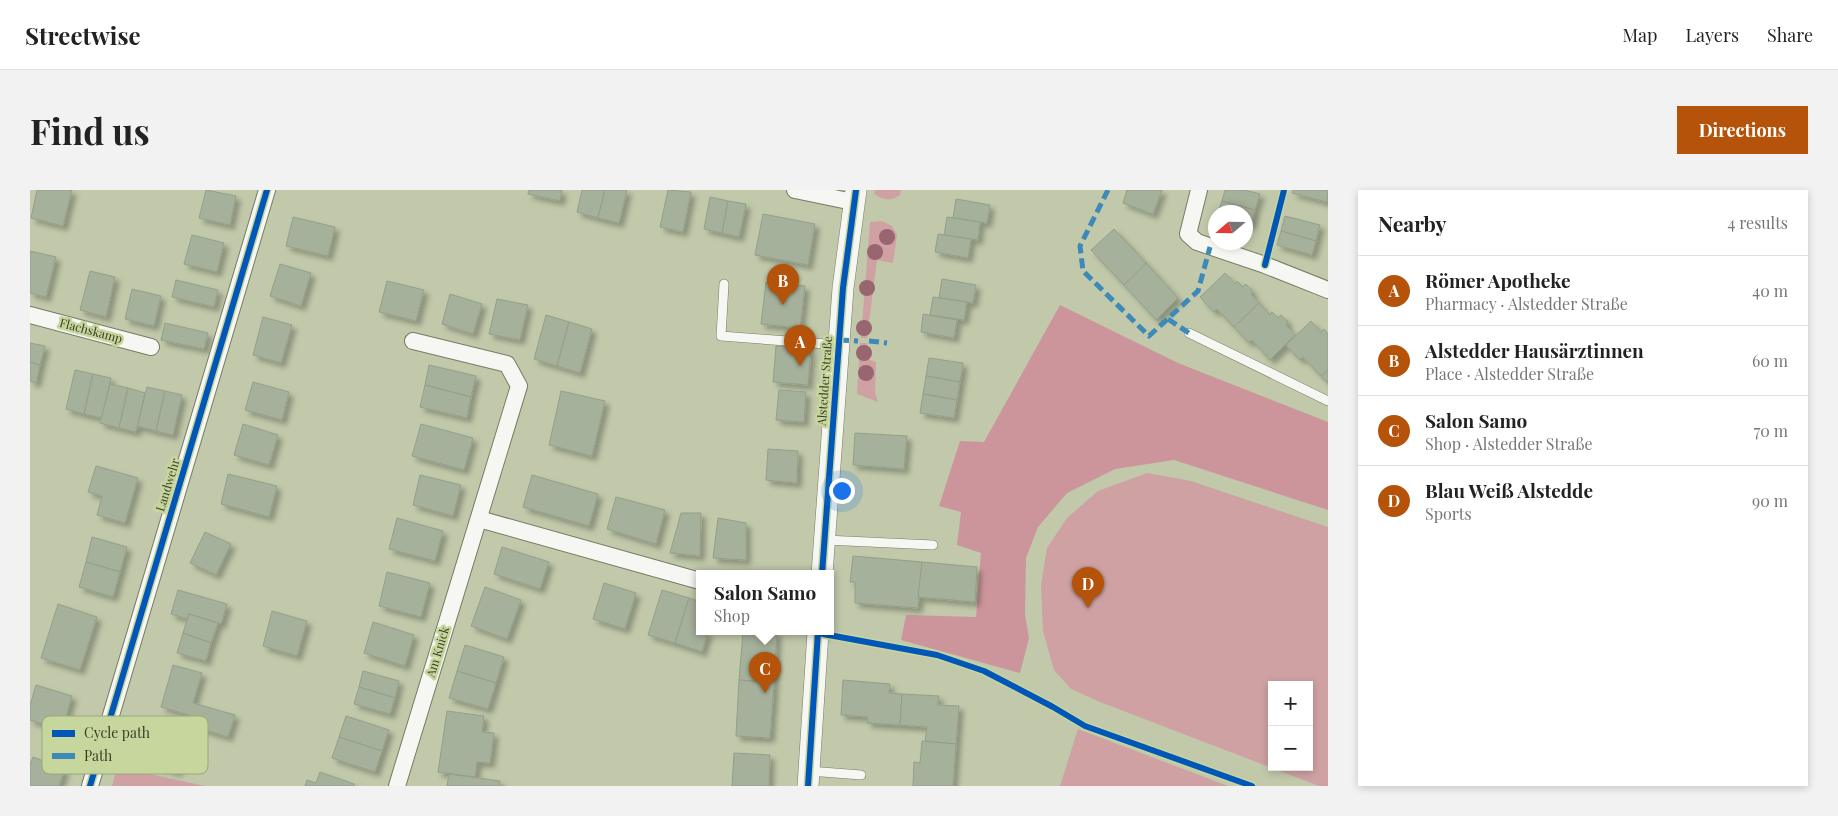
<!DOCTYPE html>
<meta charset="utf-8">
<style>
:root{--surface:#fff;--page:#f2f2f2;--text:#222;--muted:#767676;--line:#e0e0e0;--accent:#b45309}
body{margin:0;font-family:"Playfair Display",serif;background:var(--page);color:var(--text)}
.controls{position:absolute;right:15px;bottom:15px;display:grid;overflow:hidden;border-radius:0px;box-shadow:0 2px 8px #0003}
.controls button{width:45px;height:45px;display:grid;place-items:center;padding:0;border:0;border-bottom:1px solid var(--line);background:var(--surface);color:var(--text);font:25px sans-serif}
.compass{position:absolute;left:1178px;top:15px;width:45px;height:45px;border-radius:50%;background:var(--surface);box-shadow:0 2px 8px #0003;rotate:250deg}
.you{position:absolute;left:811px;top:300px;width:18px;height:18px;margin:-12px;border:4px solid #fff;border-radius:50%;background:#1a73e8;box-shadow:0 0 0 8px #1a73e833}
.badge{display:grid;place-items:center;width:32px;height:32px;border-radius:50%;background:var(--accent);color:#fff;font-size:16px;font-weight:700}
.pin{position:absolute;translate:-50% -41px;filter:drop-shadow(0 1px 2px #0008)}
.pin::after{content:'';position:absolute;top:26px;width:18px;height:15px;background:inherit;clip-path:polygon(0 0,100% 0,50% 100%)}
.popup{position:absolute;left:666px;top:380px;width:138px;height:65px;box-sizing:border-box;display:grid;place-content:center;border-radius:0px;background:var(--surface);filter:drop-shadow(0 1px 4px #0005);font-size:16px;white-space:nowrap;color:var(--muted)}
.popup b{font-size:19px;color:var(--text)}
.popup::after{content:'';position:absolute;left:50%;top:100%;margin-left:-10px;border:10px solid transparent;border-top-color:var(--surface)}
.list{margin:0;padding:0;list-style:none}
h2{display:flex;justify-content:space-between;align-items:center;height:65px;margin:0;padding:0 20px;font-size:21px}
h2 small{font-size:16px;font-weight:400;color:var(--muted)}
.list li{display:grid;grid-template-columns:32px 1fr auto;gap:15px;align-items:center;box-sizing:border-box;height:70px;padding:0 20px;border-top:1px solid var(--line)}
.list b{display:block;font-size:19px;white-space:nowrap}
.list p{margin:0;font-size:16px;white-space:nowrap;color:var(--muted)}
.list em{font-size:16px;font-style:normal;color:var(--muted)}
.map{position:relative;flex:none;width:1298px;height:596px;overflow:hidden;border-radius:0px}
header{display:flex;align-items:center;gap:30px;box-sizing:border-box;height:70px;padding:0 25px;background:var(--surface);border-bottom:1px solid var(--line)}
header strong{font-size:24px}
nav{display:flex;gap:28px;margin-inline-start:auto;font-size:18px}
.intro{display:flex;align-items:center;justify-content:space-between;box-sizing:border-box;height:120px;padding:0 30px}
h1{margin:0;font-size:35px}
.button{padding:12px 22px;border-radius:0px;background:var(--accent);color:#fff;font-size:18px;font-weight:700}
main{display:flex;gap:30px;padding:0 30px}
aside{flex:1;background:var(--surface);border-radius:0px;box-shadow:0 2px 8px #0003}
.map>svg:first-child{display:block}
</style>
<header>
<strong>Streetwise</strong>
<nav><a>Map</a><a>Layers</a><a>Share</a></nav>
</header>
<div class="intro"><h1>Find us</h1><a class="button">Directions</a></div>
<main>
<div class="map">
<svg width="1298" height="596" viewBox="0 0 1298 596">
<defs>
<filter id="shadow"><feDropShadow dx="4.5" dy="4.5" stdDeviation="2.5" flood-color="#0004"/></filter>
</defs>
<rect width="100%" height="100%" fill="#c1c9aa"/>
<!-- green -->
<g fill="#cfa1a3" fill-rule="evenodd">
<path d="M845,0H871L870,5C860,12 854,10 844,4Z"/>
<polygon points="852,31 862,36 867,45 863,73 847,70 837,148 831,148 840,32"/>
<polygon points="830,153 837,153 835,168 846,172 845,202 848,212 827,204"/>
<path d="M1117,283L1161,291L1298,337V596H1289L1070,512L1041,499L1024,480L1013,441L1011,395L1017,358L1037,328L1068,301ZM1242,495H1279V577H1242Z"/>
<polygon points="1048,539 1198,596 1030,596"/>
<polygon points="87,577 175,596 82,596"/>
</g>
<!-- forest -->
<polygon fill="#cc959b" points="1030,115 1148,173 1298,232 1298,320 1144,270 1085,279 1037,303 1008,337 996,368 995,425 999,448 990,483 871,450 876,425 946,427 951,363 927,355 931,322 909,316 930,251 954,252"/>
<!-- building -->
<g fill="#a6b19b" stroke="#949f88" filter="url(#shadow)">
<polygon points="7,0 42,0 33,36 1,28"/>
<polygon points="176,0 206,6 200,35 169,28"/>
<polygon points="499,0 532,0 530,11 498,4"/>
<polygon points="552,0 575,0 568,28 547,22"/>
<polygon points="575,0 597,0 589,33 568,28"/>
<polygon points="638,0 661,2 653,42 630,37"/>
<polygon points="1097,0 1132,0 1123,24 1093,13"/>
<polygon points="1195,0 1214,0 1230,4 1225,20 1192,11"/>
<polygon points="1263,0 1298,0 1297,12 1262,3"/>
<polygon points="680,7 698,11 692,43 674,39"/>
<polygon points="926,9 960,15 957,33 923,28"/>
<polygon points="698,11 716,14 709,47 692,43"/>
<polygon points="1192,11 1225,20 1221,35 1216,34 1216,22 1188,22"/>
<polygon points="733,24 785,34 778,75 725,65"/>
<polygon points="1255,26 1290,35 1286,51 1251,41"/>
<polygon points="263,27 305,37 298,66 256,56"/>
<polygon points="917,27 950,32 948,50 914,45"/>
<polygon points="1084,39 1116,73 1094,95 1061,60"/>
<polygon points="1251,41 1286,51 1282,65 1247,55"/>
<polygon points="908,44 941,49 938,68 905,62"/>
<polygon points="162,45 194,53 187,82 154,74"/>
<polygon points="0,61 26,67 16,107 0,103"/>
<polygon points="1116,73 1148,108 1126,130 1094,95"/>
<polygon points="250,74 281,83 271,116 240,106"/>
<polygon points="60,81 85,87 76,127 50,120"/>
<polygon points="1195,83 1205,94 1207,91 1213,97 1216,94 1223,102 1221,104 1229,113 1204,137 1187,119 1184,122 1170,107"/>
<polygon points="912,89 946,95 943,113 909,108"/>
<polygon points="146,90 188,100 184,117 142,107"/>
<polygon points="357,91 394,100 386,131 349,122"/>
<polygon points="736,92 775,96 770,138 731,134"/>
<polygon points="102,99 131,106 124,136 95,129"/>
<polygon points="420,104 452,114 443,144 412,134"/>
<polygon points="903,107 937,112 934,130 900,125"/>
<polygon points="467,109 498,115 490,150 459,144"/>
<polygon points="1229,113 1240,125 1242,122 1248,128 1251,125 1258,132 1256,135 1265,145 1240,170 1222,150 1219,153 1204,137"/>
<polygon points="893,124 927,130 924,148 891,142"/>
<polygon points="516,125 539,132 527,176 504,169"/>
<polygon points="233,127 262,135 251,173 223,165"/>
<polygon points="1281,131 1291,142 1294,139 1298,144 1298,180 1291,186 1273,167 1270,170 1256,155"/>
<polygon points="539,132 562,139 550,183 527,176"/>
<polygon points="135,133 178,143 174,159 131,150"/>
<polygon points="0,153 15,156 10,175 0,172"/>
<polygon points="746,156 781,159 778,195 743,192"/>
<polygon points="899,168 933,173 930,192 896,186"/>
<polygon points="0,172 10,175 6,193 0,191"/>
<polygon points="399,175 446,186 441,207 395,195"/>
<polygon points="45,180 63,184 54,224 36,219"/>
<polygon points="1298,180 1298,193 1291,186"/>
<polygon points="63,184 81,188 72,228 54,224"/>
<polygon points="896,186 930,192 927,210 893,204"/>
<polygon points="223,192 259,202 252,230 215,220"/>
<polygon points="80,194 98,198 89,238 70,233"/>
<polygon points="395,195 441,207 437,228 390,217"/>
<polygon points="117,197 135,201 126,241 107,236"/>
<polygon points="98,198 115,203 106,242 89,238"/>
<polygon points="749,200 776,202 774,232 746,230"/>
<polygon points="135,201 152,205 143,245 126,241"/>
<polygon points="531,201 575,211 562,266 519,255"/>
<polygon points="893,204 927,210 924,228 890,223"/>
<polygon points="213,234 248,245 239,275 204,265"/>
<polygon points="391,234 443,248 434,280 382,266"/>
<polygon points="825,243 877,246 874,279 823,275"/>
<polygon points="738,259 768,261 767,293 736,290"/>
<polygon points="66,276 108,288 95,333 67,325 72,306 58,302"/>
<polygon points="198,284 247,296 239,327 191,314"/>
<polygon points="390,285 431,295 423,326 383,315"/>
<polygon points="502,285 568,304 559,336 493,317"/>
<polygon points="586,307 635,320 626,354 577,339"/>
<polygon points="651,323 671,323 670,366 640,363"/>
<polygon points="367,328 413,341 405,371 359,359"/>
<polygon points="688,328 716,333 716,370 683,368"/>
<polygon points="175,342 201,354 186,385 160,373"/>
<polygon points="62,347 97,357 90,382 56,372"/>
<polygon points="472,357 519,372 510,399 464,384"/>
<polygon points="823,366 892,372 888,418 825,413 825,392 820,392"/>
<polygon points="56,372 90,382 83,407 49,397"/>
<polygon points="892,372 947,377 945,412 888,407"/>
<polygon points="357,382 400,393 391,427 349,416"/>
<polygon points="574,393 606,403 595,439 563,429"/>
<polygon points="455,397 491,410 477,449 441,436"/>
<polygon points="148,400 197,414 191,434 159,424 157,429 141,424"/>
<polygon points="632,400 659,408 645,453 618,445"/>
<polygon points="659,408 670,412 670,442 678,442 672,462 645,453"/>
<polygon points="28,414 67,427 50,480 11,468"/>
<polygon points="242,421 277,431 267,466 233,456"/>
<polygon points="159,424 188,433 181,453 153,443"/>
<polygon points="343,432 384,445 375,476 334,463"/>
<polygon points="713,442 747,442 744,493 709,490"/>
<polygon points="153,443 181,453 176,471 147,463"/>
<polygon points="435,455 474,467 466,493 427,481"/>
<polygon points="143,475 172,483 163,513 205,525 198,547 156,534 159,525 131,517"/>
<polygon points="333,481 369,491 365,508 329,497"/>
<polygon points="427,481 466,493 458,519 419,508"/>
<polygon points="709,490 744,493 740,548 706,546"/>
<polygon points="813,490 860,494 859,503 872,504 870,535 837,533 838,527 811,525"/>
<polygon points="6,495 42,506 32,540 0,530 0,515"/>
<polygon points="329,497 365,508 360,524 324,514"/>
<polygon points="872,504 909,506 908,515 929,516 926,554 895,551 897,537 870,535"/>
<polygon points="417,521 454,526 452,542 464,543 460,573 447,572 445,587 408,582"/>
<polygon points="316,526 359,540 352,561 309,547"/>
<polygon points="110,529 134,537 132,545 156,553 147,582 122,574 125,565 101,557"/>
<polygon points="309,547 352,561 345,582 302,568"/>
<polygon points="892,551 926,554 923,596 883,596 884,572 890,573"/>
<polygon points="704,563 740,565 739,596 702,596"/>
<polygon points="3,567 35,579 29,596 0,596 0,574"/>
<polygon points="290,582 324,594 324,596 275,596 277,590 286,593"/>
<polygon points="419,584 470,591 469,596 417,596"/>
</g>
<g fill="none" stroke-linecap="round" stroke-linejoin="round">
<defs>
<g id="service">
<polyline points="694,94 691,146 809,155"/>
<polyline points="1159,143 1298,211"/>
<polyline points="795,350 903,355"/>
<polyline points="779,581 831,585"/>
</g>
<g id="minor">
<polyline points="765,0 823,12"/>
<polyline points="1169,0 1158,44 1167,52 1235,75 1298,100"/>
<polyline points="0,125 121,157"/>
<polyline points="449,329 670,391"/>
<polyline points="60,596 237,0"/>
<polyline points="367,596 489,196 477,174 383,151"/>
</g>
<g id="tertiary">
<polyline points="792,384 813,98 826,0"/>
<polyline points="778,596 788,442"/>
</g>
</defs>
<!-- service casing -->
<use href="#service" stroke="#767c64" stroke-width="10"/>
<!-- minor casing -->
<use href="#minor" stroke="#767c64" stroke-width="18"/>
<!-- tertiary casing -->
<use href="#tertiary" stroke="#767c64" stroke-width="22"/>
<!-- service -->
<use href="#service" stroke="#f6f7f2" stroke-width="9"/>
<!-- minor -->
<use href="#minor" stroke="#f6f7f2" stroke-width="16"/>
<!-- tertiary -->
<use href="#tertiary" stroke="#f6f7f2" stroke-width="21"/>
<!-- quiet -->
<g stroke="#3d89b7" stroke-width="5" stroke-dasharray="10 5" stroke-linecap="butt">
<polyline points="1078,0 1050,56 1053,81 1119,146 1168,101 1180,57"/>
<polyline points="1138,129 1159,143"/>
<polyline points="809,150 828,151"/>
<polyline points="839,151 857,153"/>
</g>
<defs>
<g id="cycleway">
<polyline points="1235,75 1254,0"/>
<polyline points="792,384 813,98 826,0"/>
<polyline points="788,443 907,465 954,481 1023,517 1055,536 1222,596"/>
<polyline points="60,596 237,0"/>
<polyline points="778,596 788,442"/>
</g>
</defs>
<!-- cycleway casing -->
<use href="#cycleway" stroke="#c7d69d" stroke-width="9"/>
<!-- cycleway -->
<use href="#cycleway" stroke="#0057b8" stroke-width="6"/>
</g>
<!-- trees -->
<g fill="#986670">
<circle cx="857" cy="47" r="8"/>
<circle cx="845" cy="62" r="8"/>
<circle cx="837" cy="98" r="8"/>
<circle cx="834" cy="138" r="8"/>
<circle cx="834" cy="163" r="8"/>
<circle cx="836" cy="183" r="8"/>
</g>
<g text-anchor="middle" stroke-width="5" stroke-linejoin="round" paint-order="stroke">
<!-- street labels -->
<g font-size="12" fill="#383d26" stroke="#c7d69d">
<text transform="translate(61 141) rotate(15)" y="4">Flachskamp</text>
<text transform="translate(795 191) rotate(-86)" y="4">Alstedder Straße</text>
<text transform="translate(138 295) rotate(-73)" y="4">Landwehr</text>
<text transform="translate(408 462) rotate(-73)" y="4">Am Knick</text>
</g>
</g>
<!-- legend -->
<rect x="12" y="526" width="166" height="58" rx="8" fill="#c7d69d" stroke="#9ca879" stroke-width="1"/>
<rect x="22" y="540" width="23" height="7" fill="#0057b8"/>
<rect x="22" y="563" width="23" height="6" fill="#3d89b7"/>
<g font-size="14" fill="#383d26">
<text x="54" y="548">Cycle path</text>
<text x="54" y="571">Path</text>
</g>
</svg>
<div class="controls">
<button>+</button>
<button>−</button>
</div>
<svg class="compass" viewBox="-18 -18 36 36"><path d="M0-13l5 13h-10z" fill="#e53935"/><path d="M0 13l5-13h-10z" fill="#767676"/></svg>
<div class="you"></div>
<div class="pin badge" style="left:770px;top:176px">A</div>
<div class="pin badge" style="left:753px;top:115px">B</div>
<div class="pin badge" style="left:735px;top:503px">C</div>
<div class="popup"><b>Salon Samo</b>Shop</div>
<div class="pin badge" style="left:1058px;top:418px">D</div>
</div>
<aside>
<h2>Nearby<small>4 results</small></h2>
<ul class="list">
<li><span class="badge">A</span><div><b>Römer Apotheke</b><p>Pharmacy · Alstedder Straße</p></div><em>40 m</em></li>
<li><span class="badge">B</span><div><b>Alstedder Hausärztinnen</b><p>Place · Alstedder Straße</p></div><em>60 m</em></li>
<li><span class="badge">C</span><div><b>Salon Samo</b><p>Shop · Alstedder Straße</p></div><em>70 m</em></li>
<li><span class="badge">D</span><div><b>Blau Weiß Alstedde</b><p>Sports</p></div><em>90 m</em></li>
</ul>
</aside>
</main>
